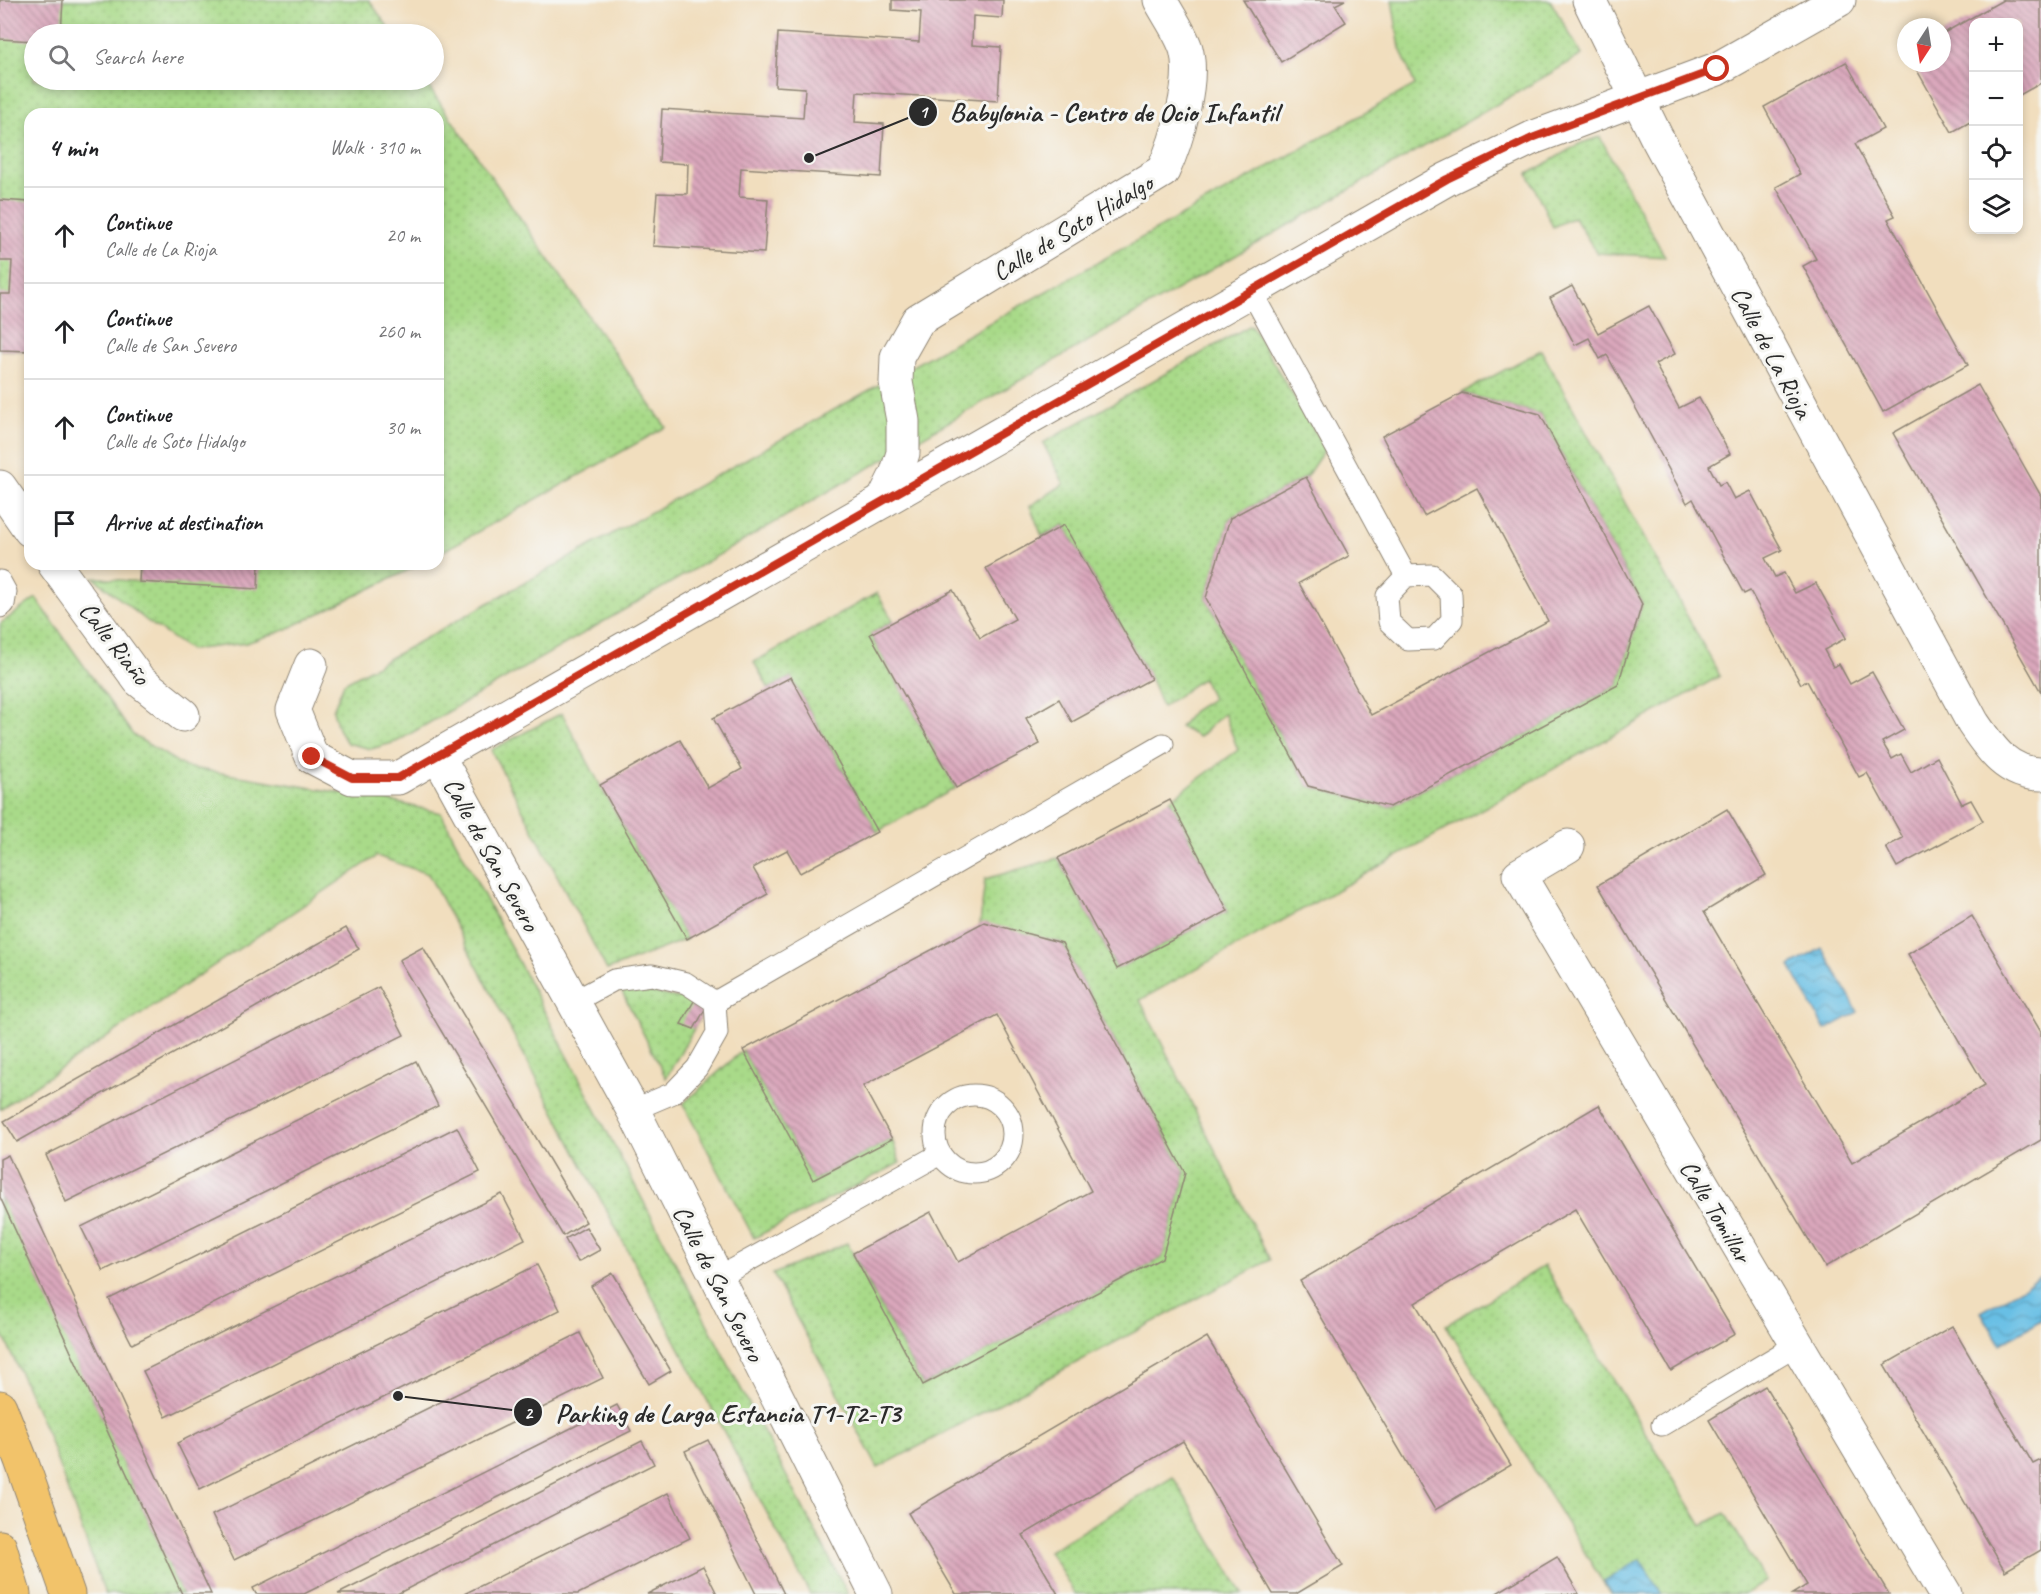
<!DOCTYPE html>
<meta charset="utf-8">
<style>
:root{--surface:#fff;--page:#f6f6f6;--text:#202124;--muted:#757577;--line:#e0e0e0}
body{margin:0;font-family:Caveat,sans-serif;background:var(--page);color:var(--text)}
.controls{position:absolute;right:18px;top:18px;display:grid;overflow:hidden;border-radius:12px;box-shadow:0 3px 9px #0003}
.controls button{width:54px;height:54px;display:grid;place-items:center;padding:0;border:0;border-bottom:2px solid var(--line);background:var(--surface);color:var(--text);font:30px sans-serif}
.compass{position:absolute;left:1897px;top:18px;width:54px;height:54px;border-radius:50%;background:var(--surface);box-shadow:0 3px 9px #0003;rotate:192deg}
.stop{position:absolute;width:18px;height:18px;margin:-14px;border:4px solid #c8321e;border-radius:50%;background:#fff}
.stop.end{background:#c8321e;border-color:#fff;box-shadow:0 2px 6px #0008}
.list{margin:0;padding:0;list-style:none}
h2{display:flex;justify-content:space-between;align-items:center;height:78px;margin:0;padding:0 24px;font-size:26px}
h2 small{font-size:20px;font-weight:400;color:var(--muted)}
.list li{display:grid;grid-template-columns:39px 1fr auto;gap:18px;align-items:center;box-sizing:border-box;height:96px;padding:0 24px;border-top:2px solid var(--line)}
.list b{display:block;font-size:22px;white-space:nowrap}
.list p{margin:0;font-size:20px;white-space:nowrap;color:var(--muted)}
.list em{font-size:20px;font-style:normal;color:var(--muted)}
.icon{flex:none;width:33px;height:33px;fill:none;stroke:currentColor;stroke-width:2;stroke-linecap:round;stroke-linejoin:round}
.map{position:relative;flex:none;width:2041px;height:1594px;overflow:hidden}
.search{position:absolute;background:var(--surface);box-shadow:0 3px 9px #0003;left:24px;top:24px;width:420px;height:66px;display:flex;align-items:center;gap:15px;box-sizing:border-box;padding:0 21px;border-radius:33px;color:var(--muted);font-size:22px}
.panel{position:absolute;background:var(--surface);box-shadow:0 3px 9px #0003;left:24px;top:108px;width:420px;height:462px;border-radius:18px}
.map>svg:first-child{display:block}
</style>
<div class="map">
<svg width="2041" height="1594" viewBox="0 0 2041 1594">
<defs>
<pattern id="grass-dots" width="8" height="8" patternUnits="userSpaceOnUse" patternTransform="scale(1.5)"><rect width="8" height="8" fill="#a9da89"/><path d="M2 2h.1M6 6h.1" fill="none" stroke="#92bb76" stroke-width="1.8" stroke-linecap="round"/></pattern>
<pattern id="water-waves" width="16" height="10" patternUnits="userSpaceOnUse" patternTransform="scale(1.5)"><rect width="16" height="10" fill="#68bfe5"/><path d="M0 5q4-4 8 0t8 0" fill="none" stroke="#569bba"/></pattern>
<pattern id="building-back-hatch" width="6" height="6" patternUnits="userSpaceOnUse" patternTransform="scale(1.5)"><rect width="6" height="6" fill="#daa7bc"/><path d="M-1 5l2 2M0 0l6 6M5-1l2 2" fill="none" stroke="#b18899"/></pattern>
</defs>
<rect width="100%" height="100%" fill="#f6f6f2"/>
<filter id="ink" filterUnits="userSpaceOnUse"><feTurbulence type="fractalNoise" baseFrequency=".0167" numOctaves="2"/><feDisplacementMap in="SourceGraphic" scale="12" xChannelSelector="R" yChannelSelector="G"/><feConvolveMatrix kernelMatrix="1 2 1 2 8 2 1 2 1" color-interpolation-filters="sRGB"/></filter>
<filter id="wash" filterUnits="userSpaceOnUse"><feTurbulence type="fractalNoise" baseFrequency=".008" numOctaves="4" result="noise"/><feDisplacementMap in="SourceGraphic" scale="24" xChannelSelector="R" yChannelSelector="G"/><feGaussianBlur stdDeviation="1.35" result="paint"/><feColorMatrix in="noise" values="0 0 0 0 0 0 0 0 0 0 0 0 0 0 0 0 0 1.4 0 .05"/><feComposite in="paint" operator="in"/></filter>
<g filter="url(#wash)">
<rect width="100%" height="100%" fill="#f1debe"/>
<!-- grass -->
<g fill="url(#grass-dots)" stroke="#6a825a" stroke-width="1.5">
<polygon points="0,0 369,0 393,34 34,34 34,80 424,80 666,427 438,554 438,114 30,114 30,351 0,350"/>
<polygon points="1392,0 1550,0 1582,55 396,742 371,749 347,743 338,729 333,710 344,683 399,653 1415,85 1400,48"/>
<polygon points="1600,137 1665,257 1597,253 1574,217 1553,227 1528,174 1579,144"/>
<polygon points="1251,325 1325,449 1306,477 1230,518 1206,598 1308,786 1390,807 1618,685 1642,603 1540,414 1462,393 1541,350 1720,676 1140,1000 1270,1260 878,1468 773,1274 847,1243 923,1385 1162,1258 1185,1173 1062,943 980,924 985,879 1058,858 1117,969 1228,911 1170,800 1238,750 1224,713 1199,737 1180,727 1193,711 1212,699 1203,678 1162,707 1151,679 1064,525 1042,536 1030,506 1064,484 1043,443"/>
<polygon points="140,564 421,564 285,630 246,643 190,650 147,621 93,577 139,582"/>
<polygon points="877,593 893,621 870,634 956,788 877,832 791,677 769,689 754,662"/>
<polygon points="36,598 133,735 185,767 390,801 441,813 848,1594 810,1594 428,874 377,856 0,1109 0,624"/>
<polygon points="562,713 600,785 687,939 607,970 491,750"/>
<polygon points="619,986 708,1004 666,1078"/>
<polygon points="743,1050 813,1180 892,1139 900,1163 754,1238 683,1104"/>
<polygon points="0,1194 182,1594 105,1594 47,1433 0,1328"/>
<polygon points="1544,1266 1702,1526 1725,1513 1766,1581 1745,1594 1610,1594 1446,1325"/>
<polygon points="1173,1477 1243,1594 1075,1594 1049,1551"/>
</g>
<!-- water -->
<g fill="url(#water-waves)" stroke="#4a7588" stroke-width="1.5">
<polygon points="1822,948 1858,1012 1825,1030 1790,966"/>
<polygon points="2041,1277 2041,1320 2000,1344 1981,1312"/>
<polygon points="1640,1559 1662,1594 1611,1594 1604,1582"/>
</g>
<g id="blocks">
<!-- building -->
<g fill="url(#building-back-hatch)">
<polygon points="0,0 63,0 61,34 34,34 34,41 0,39"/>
<polygon points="892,0 1003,0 1002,18 973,16 972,45 1001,47 998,101 857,92 855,122 884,124 881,177 741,168 739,197 768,199 764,253 653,246 657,193 687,194 688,164 659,162 662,109 803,118 805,88 775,86 778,33 919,42 921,12 892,10"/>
<polygon points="1243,0 1345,0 1335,5 1346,22 1281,62"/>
<polygon points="2003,0 2041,0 2041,83 2018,96 2018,22 1974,22 1974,120 1952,132 1913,63 1942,63 1942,34"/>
<polygon points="1846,62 1883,129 1855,144 1895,216 1888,219 1968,365 1883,412 1803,266 1816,259 1776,187 1800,174 1764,107"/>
<polygon points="0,200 30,202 30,351 0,350 0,294 10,294 12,261 0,261"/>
<polygon points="1572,286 1598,333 1649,306 1675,354 1655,364 1679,408 1699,398 1730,454 1709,466 1719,485 1725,482 1734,499 1750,491 1782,550 1765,558 1775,577 1784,573 1795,593 1816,583 1846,638 1824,650 1833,667 1839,664 1850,684 1872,672 1904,730 1882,742 1892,759 1901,754 1911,772 1937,757 1962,804 1971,800 1983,821 1897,867 1886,847 1903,838 1867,773 1859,777 1807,681 1801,684 1750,591 1744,594 1693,499 1687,503 1607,355 1600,359 1589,338 1575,345 1550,298"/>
<polygon points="1978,385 2041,496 2041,692 1893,433"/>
<polygon points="1462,393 1540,414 1642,604 1618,685 1390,807 1308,786 1206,598 1230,518 1306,477 1349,556 1299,583 1371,715 1548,621 1477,488 1424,516 1382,436"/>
<polygon points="1064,525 1151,679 1072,722 1059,699 1026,718 1040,744 956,788 870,634 953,590 980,638 1015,619 986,568"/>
<polygon points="140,564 259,564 258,589 139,582"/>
<polygon points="791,677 877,832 800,873 787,850 753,868 768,894 687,939 600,785 680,740 708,788 742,769 713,718"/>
<polygon points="1170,800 1228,911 1117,969 1058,858"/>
<polygon points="1727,809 1766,875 1704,912 1852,1163 1985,1085 1908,954 1972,916 2041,1032 2041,1140 1825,1267 1598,885"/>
<polygon points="984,922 1062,943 1185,1173 1162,1258 923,1385 853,1253 931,1212 958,1262 1091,1191 997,1015 863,1086 892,1139 813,1180 743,1050"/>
<polygon points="346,928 359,949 17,1142 4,1121"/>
<polygon points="423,947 586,1222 563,1236 399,960"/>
<polygon points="379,987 404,1035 66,1202 46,1155"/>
<polygon points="694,1001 708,1004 694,1029 681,1024"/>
<polygon points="416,1061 438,1106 103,1271 81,1227"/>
<polygon points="1599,1105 1735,1334 1671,1371 1575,1209 1415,1303 1511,1465 1435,1510 1300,1281"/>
<polygon points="457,1127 480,1172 132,1344 109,1299"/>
<polygon points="8,1155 211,1594 182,1594 0,1197 0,1159"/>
<polygon points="502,1194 525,1239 166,1417 143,1371"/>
<polygon points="586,1227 600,1250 578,1262 565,1239"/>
<polygon points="537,1265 560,1310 200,1489 177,1443"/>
<polygon points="613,1273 671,1371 649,1384 591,1286"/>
<polygon points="1952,1326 2033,1464 2041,1460 2041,1550 2005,1571 1884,1365"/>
<polygon points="580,1333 603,1378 234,1560 212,1515"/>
<polygon points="1207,1337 1343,1566 1296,1594 1273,1594 1183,1441 1023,1535 1058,1594 956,1594 908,1513"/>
<polygon points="1765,1386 1889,1594 1792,1594 1807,1585 1709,1420"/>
<polygon points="617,1405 631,1431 304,1594 256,1594 253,1588"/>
<polygon points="708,1440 784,1594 756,1594 685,1451"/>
<polygon points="642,1441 654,1464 397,1594 338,1594"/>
<polygon points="668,1493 690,1538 578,1594 464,1594"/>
<polygon points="1557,1557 1579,1594 1495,1594"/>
<polygon points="703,1566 717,1594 647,1594"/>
</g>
</g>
</g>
<g filter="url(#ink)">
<use href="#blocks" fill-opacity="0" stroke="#8e8474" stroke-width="1.5"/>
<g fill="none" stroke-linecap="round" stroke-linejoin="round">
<defs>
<g id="service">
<polyline points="1251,291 1406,576"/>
<polygon points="1432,575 1451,594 1452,620 1434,639 1408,640 1389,622 1387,596 1406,576"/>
<polyline points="0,581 6,592 4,604 0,607"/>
<polyline points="573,1002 614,980 652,975 686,983 715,1002 717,1033 697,1068 673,1093 633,1110"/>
<polyline points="715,1002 1163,744"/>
<circle cx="974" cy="1134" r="39"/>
<polyline points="717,1278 940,1154"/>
<polyline points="1662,1425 1796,1345"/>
</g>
<g id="minor">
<path d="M1589,0L1656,136L1973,723C1990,748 2007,774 2041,774"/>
<polyline points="0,487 30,530"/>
<path d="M883,501L896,475L903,453V421L896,382L897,357L918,320L1163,171C1177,141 1195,81 1186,49C1181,33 1168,15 1160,0"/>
<polyline points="54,564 139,680 183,715"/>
<polyline points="311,665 293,710 312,757 352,778 398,778 1447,179 1532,138 1717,69 1839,0"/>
<polyline points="438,756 633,1110 876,1594"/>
<polyline points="1568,846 1519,875 1945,1594"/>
</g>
<g id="motorway">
<polyline points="0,1407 21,1460 68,1594"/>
<polyline points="0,1547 14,1594"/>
</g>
</defs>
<!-- service casing -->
<use href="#service" stroke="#8e8474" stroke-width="23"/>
<!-- minor casing -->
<use href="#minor" stroke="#8e8474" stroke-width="35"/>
<!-- motorway casing -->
<use href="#motorway" stroke="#8e8474" stroke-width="35"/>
<!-- service -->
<use href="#service" stroke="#fff" stroke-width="21"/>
<!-- minor -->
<use href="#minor" stroke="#fff" stroke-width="33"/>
<!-- motorway -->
<use href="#motorway" stroke="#f2c36a" stroke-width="33"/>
</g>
</g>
<g fill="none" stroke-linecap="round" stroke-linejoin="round" filter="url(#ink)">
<!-- route -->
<polyline stroke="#c8321e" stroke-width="8" points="312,757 352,778 398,778 1447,179 1532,138 1717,69"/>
</g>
<g text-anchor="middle" stroke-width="6" stroke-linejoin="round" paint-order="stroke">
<!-- street labels -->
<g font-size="26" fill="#2b2b2b" stroke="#f6f6f2">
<text transform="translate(1072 227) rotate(-31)" y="9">Calle de Soto Hidalgo</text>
<text transform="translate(1772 352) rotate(62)" y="9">Calle de La Rioja</text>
<text transform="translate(115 643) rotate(52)" y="9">Calle Riaño</text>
<text transform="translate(492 854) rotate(61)" y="9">Calle de San Severo</text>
<text transform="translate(1716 1211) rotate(59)" y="9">Calle Tomillar</text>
<text transform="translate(719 1283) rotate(63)" y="9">Calle de San Severo</text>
</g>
</g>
<!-- callouts -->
<path fill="none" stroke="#2b2b2b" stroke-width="2" d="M809 158L923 112M398 1396L528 1412"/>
<g fill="#2b2b2b" stroke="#f6f6f2" stroke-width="2">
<circle cx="809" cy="158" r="6"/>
<circle cx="398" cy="1396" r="6"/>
<circle cx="923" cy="112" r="15"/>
<circle cx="528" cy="1412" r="15"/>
</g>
<g font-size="18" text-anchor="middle" font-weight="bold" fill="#fff">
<text x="923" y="118">1</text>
<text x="528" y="1419">2</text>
</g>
<g font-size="27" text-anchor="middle" font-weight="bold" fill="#2b2b2b" stroke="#f6f6f2" stroke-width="6" stroke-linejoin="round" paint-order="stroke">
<text x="1114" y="121">Babylonia - Centro de Ocio Infantil</text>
<text x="728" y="1422">Parking de Larga Estancia T1-T2-T3</text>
</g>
</svg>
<div class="controls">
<button>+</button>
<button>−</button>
<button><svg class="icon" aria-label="locate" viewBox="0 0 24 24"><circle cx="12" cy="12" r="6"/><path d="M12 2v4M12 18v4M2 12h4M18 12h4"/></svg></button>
<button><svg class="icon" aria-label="layers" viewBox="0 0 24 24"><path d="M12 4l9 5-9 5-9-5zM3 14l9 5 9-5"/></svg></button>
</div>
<svg class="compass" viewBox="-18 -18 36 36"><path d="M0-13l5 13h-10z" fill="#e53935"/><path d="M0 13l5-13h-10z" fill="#757577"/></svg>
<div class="stop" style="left:1717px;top:69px"></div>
<div class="stop end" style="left:312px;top:757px"></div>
<div class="search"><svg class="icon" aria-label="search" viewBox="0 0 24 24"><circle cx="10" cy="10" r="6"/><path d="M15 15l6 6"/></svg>Search here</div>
<section class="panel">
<h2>4 min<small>Walk · 310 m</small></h2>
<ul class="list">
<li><svg class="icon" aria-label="ahead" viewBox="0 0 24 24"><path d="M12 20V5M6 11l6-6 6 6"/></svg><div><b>Continue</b><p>Calle de La Rioja</p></div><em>20 m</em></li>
<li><svg class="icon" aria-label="ahead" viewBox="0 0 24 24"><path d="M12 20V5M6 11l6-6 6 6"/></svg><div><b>Continue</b><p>Calle de San Severo</p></div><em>260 m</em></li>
<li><svg class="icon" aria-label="ahead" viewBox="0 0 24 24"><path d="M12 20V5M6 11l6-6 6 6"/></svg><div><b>Continue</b><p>Calle de Soto Hidalgo</p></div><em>30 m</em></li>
<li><svg class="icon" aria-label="arrive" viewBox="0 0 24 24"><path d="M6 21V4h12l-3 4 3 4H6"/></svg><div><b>Arrive at destination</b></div></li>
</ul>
</section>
</div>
